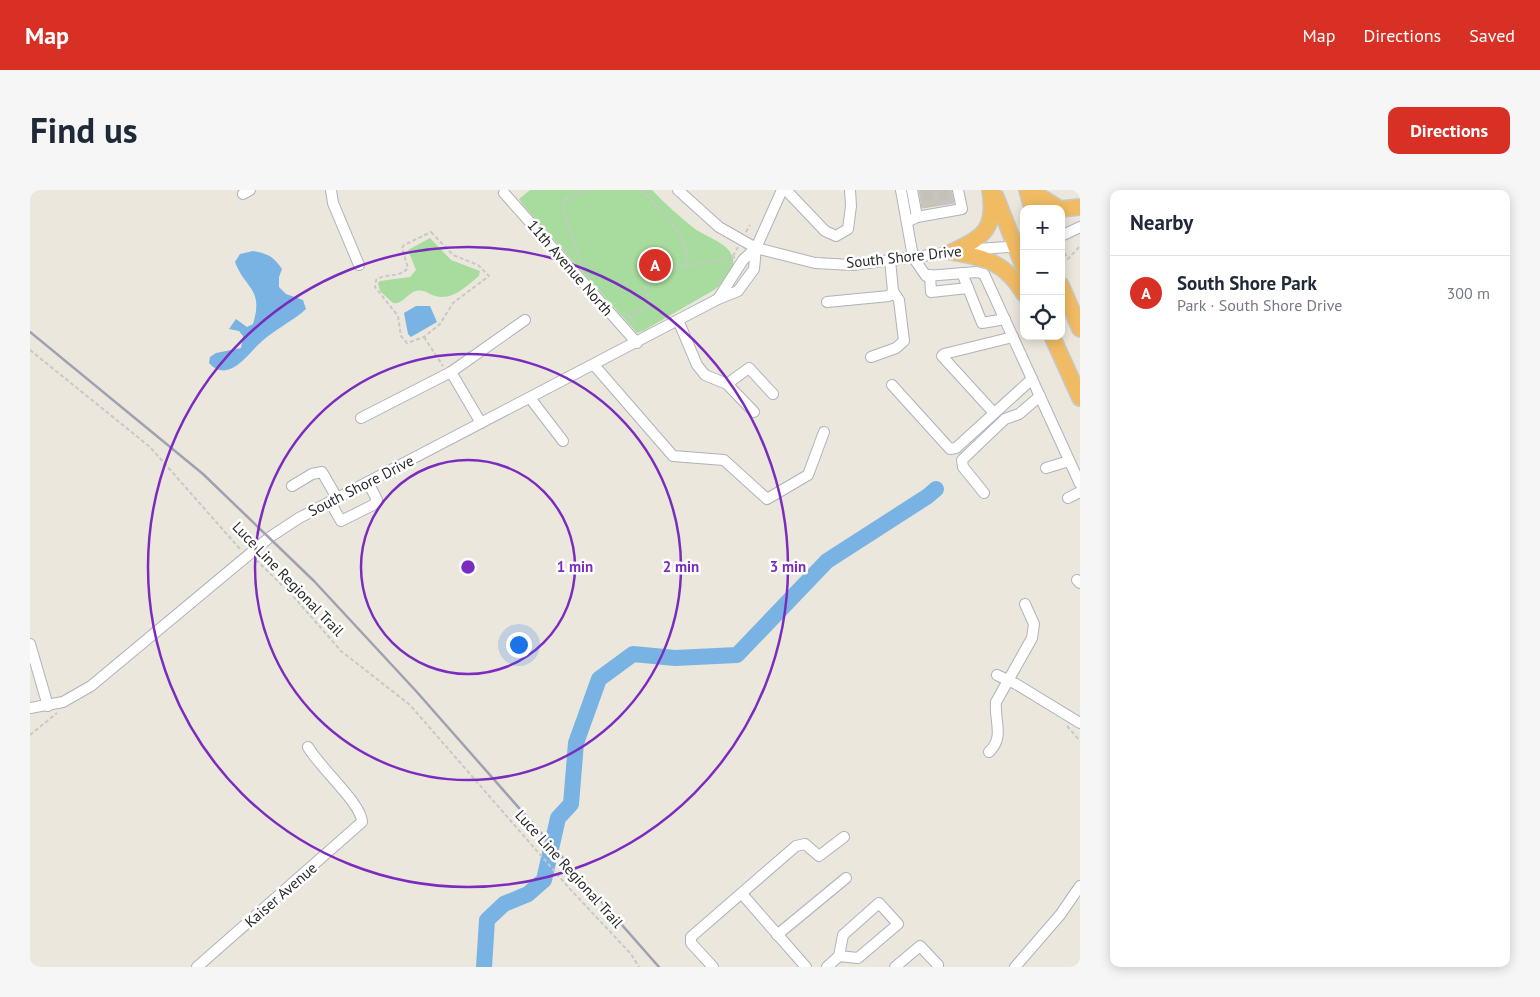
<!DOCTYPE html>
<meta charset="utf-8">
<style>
:root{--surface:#fff;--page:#f6f6f7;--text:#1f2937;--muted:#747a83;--line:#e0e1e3;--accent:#d93025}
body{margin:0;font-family:"PT Sans",sans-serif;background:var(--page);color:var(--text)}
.controls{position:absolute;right:15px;top:15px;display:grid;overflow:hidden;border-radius:10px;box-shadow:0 2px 12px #0003}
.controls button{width:45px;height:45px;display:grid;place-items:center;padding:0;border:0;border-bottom:1px solid var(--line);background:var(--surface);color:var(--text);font:25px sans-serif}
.you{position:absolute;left:488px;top:454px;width:18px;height:18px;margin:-12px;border:4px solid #fff;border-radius:50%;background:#1a73e8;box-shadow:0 0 0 8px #1a73e833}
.badge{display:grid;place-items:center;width:32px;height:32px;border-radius:50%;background:var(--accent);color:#fff;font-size:16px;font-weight:700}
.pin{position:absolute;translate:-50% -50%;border:2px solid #fff;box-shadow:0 1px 5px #0006}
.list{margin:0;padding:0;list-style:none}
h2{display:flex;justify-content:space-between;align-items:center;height:65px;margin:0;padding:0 20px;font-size:21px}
h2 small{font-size:16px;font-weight:400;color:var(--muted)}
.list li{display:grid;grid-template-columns:32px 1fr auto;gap:15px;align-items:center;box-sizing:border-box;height:75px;padding:0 20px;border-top:1px solid var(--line)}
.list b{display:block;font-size:19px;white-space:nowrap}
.list p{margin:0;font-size:16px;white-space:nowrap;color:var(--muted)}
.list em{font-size:16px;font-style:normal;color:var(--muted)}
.icon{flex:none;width:28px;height:28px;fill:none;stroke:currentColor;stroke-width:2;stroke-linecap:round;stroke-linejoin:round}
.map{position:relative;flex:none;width:1050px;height:777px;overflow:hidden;border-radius:10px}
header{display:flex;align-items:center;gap:30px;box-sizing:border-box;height:70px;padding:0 25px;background:var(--accent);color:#fff}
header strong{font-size:24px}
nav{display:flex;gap:28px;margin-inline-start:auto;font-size:18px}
.intro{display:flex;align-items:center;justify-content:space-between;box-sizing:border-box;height:120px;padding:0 30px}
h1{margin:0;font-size:35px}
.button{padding:12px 22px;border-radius:10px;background:var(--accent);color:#fff;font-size:18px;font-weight:700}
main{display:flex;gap:30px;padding:0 30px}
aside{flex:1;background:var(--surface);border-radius:10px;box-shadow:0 2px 12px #0003}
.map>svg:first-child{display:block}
</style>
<header>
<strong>Map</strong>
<nav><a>Map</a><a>Directions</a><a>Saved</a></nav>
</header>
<div class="intro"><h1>Find us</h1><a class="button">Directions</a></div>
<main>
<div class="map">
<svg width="1050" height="777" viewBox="0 0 1050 777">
<rect width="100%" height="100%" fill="#ebe7dd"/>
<!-- green -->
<g fill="#a7dc9e">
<path d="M500,0H622C635,14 650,27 665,39C675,46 694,52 700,62C710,77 695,92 684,100L613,141L607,143L493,15L489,9Z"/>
<path d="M400,48L421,70L450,81L449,86C436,96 423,111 405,106C398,104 394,99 386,101C377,103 373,115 363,113L350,101L348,93L350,91L380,87L386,80L378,60Z"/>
</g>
<!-- water -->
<g fill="#79b3e4">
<path d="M223,61C237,63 244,67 252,79L249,87V97L256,104L273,110L276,119C262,132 243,140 229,154C217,165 198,194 179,173L180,167L186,163L211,158L213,146L209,141L199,139L206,129L217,137L223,134C234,98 215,99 205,72L210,64Z"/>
<polygon points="386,116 400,116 407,132 381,147 378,144 374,123"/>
</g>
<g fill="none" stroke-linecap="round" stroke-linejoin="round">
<!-- river -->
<polyline stroke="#79b3e4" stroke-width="16" points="454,777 457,730 474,714 498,704 514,690 528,628 541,614 546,553 569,489 603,464 645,468 707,465 797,371 898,306 906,299"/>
</g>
<!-- building -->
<polygon fill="#c6c4bd" stroke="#c6c3b7" points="889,0 921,0 924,13 892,18"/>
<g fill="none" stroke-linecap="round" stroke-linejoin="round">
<!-- minor-tunnel -->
<g stroke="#c4c1b9" stroke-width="10" stroke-dasharray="10 5" stroke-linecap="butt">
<polyline points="897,0 900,17"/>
<polyline points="913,0 915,15"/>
</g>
<defs>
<g id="minor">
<polyline points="301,0 303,13 329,75"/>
<polyline points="648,0 689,37 726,58 785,73 822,75 947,59 994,56"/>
<polyline points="756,0 795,41 806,46 818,39 821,16 820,0"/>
<polyline points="871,0 883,67 896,86 947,82 954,84 1050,294"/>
<polyline points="882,0 887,27"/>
<polyline points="474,3 607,153"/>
<polyline points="213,4 220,0"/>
<polyline points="877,32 887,27 932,19 928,0"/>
<polyline points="1031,46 1050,37"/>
<polyline points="932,83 952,133 975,129"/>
<polyline points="900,85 901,102 938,98"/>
<polyline points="688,109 713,70 726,58"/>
<polyline points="797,112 859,106 863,101 860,70"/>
<polyline points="648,130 667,175 675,185 697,194 724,222"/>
<polyline points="841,167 866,158 874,151 869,110 863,101"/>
<polyline points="564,175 643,266 694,270 737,309 778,285 794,242"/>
<polyline points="421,182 451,233"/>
<polyline points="697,194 719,178 743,204"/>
<polyline points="862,195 920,259 926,258 1002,189"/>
<polyline points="500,208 533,251"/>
<polyline points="964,223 912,166 914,164 983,147"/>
<polyline points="331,228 421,182 495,130"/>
<polyline points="1016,278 1039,271"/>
<polyline points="262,296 282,284 292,282 307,308"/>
<polyline points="954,303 933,277 932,270 975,229 989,224 1010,206"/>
<polyline points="1038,308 1050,302"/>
<polyline points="300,312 311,331 343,315 347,310 338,292"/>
<polyline points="1047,390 1050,393"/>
<polyline points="0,454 18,516"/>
<polyline points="967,485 986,494 1050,533"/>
<polyline points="0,518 33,512 61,496 240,347 269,328 688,109 708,101 724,79 726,58 752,0"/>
<path d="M959,562C975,547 964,531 966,512L1002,448L1004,434L995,414"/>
<polyline points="712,704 776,777"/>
<polyline points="747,745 816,688"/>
<path d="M167,777L332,632C332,614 289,577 278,557"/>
<polyline points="683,777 661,753 661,747 766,656 775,654 789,666 814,647"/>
<polyline points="797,777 809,766 813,745 849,713 868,734 828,768 809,766"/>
<polyline points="865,777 890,756 908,775 907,777"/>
<polyline points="985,777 1030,725 1050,696"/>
</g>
<g id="highway">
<polyline points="997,0 1002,19"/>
<polyline points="1005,0 1011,7 1030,19"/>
<polyline points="966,7 994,78"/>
<polyline points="1031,19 1050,17"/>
<path d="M922,62C956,68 975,72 994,104"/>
<path d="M922,62C955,46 966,39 960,0"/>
<polyline points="1031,95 1050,139"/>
<polyline points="1022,146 1050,208"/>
</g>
</defs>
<!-- minor casing -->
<use href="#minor" stroke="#b1b1bc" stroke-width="12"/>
<!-- highway casing -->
<use href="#highway" stroke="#c8c8c8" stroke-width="18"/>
<!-- path -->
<g stroke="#c8c8c8" stroke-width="2" stroke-dasharray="4 2.5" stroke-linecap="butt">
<polyline points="612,0 650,44 656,58 657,75"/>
<path d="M401,42L423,65L448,75L459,86L423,113L410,134L394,147L377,153L371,146L368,126L345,97L346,90C357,82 368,89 378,78L372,58L374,55Z"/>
<polyline points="716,42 720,35"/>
<polyline points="1031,57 1038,69 1050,56"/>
<polyline points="703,66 708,57"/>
<polyline points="553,77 532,18 534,10 560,0"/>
<polyline points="593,122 599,127 618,115 619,108 615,101 616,95 637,79 706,67"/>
<polyline points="599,127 605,133 605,137"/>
<polyline points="394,147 413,176"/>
<polyline points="0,160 120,257 210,359"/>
<polyline points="226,370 263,406 311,461 380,515 540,699 601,764 609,777"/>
<polyline points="1037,536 1050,551"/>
<polyline points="0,545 27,523"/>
</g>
<!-- minor -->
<use href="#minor" stroke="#fff" stroke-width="10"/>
<!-- highway -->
<use href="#highway" stroke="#f0bb63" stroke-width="15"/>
<!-- rail -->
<polyline stroke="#a1a0b2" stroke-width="2.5" points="0,142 173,284 284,391 386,501 629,777"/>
</g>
<!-- distance rings -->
<g fill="none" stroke="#7b2cbf" stroke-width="2.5">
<circle cx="438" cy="377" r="107"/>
<circle cx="438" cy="377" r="213"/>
<circle cx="438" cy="377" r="320"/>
</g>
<g text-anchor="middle" stroke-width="5" stroke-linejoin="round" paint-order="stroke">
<!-- street labels -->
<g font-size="15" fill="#2a2a2a" stroke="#fff">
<text transform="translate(874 67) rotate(-6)" y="5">South Shore Drive</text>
<text transform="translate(540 78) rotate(49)" y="5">11th Avenue North</text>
<text transform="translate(331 296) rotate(-27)" y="5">South Shore Drive</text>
<text transform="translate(258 389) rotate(46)" y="5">Luce Line Regional Trail</text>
<text transform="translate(539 679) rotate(48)" y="5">Luce Line Regional Trail</text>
<text transform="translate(251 705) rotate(-41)" y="5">Kaiser Avenue</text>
</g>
</g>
<circle cx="438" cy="377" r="8" fill="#7b2cbf" stroke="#fff" stroke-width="2.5"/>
<g font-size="15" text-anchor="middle" font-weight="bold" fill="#7b2cbf" stroke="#fff" stroke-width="5" stroke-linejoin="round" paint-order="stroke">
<text x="545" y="382">1 min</text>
<text x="651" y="382">2 min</text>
<text x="758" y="382">3 min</text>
</g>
</svg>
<div class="controls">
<button>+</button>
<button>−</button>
<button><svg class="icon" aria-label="locate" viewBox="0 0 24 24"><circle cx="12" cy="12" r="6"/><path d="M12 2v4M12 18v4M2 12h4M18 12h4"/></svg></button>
</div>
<div class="you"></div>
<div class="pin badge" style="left:625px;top:75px">A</div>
</div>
<aside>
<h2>Nearby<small></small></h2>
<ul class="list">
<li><span class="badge">A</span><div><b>South Shore Park</b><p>Park · South Shore Drive</p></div><em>300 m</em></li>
</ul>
</aside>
</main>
